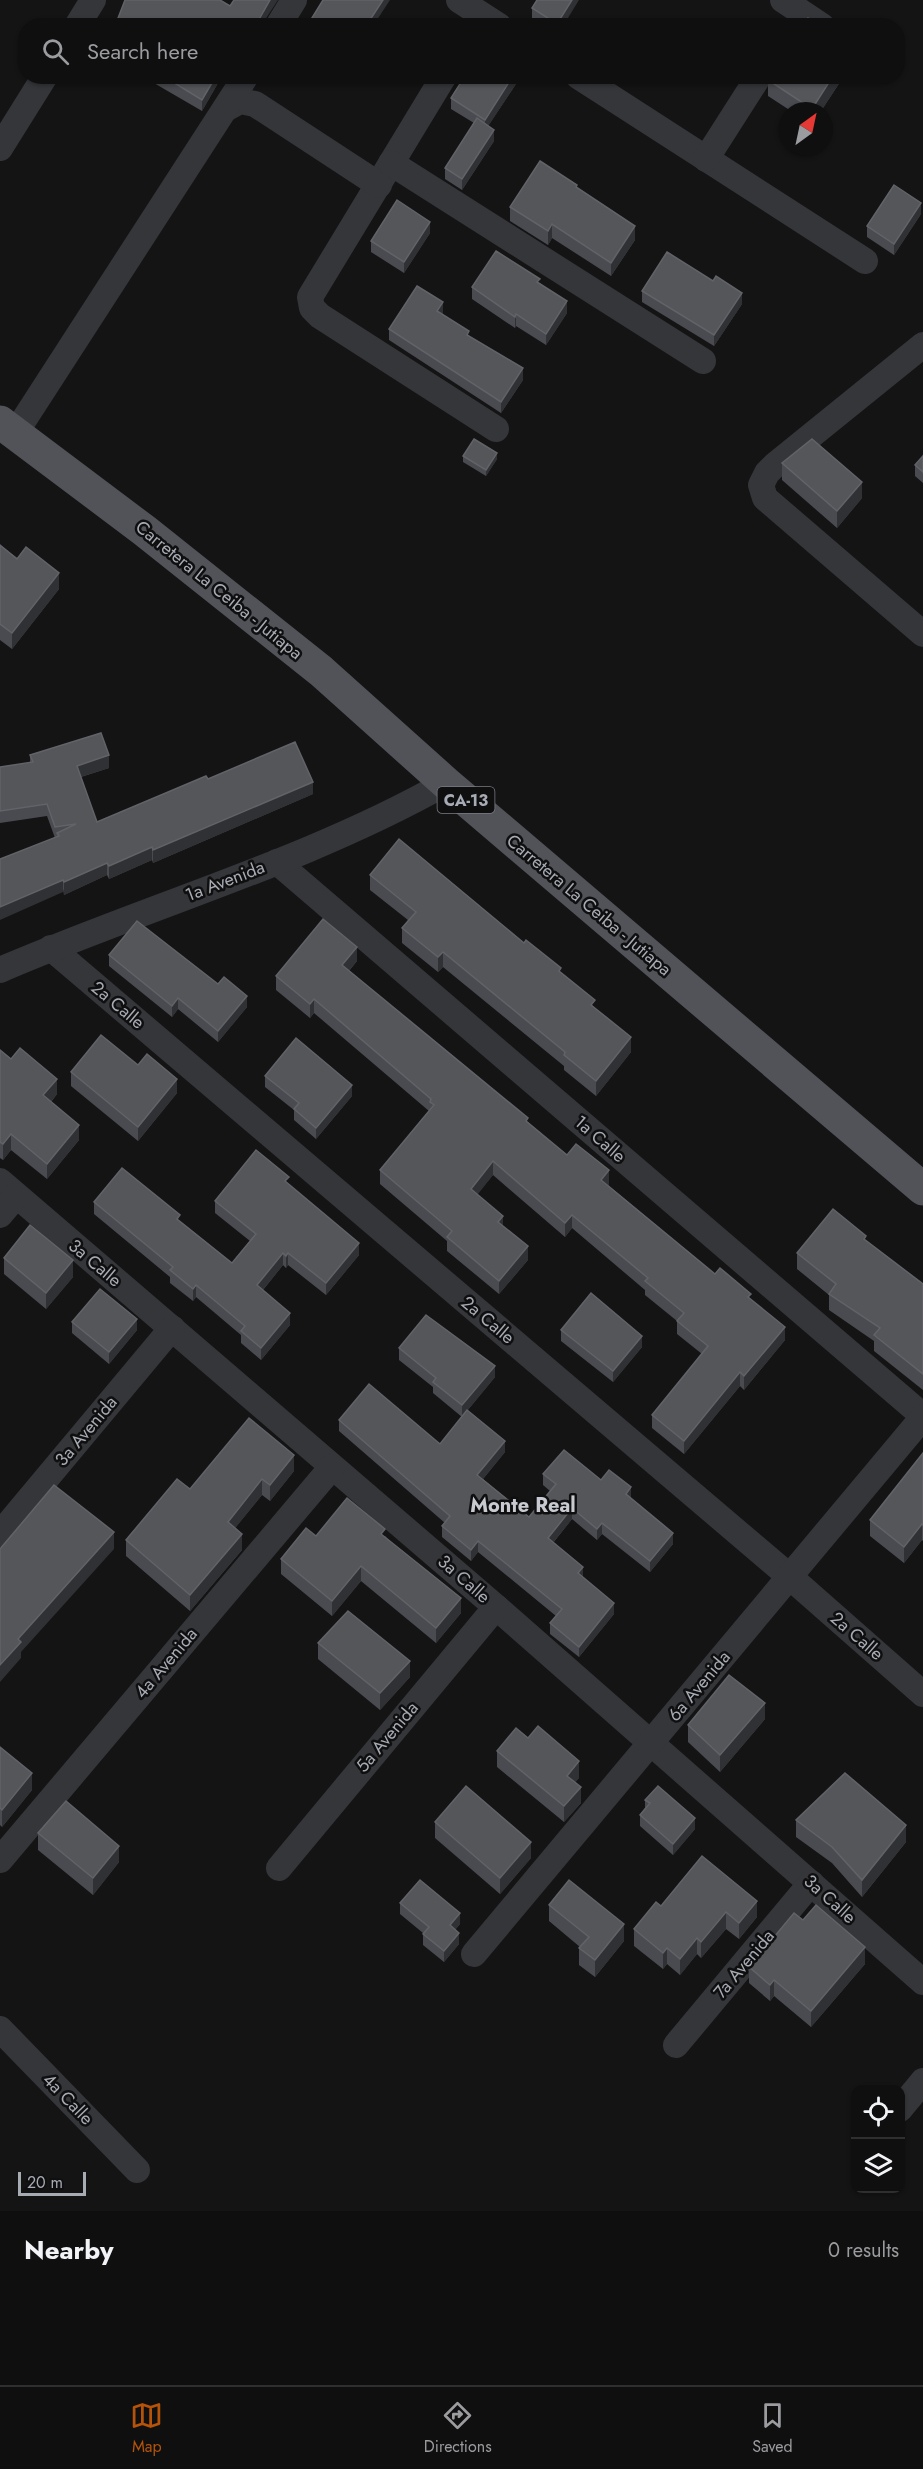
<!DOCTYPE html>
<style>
:root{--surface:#0f0f10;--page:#1d1d1e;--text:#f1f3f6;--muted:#9b9c9f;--line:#2f2f30;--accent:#b45309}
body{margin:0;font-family:Jost,sans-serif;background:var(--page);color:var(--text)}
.controls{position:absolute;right:18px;bottom:18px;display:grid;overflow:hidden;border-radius:12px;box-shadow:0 2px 4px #0004}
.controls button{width:54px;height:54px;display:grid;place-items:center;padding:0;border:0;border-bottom:2px solid var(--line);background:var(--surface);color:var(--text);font:30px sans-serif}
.compass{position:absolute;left:779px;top:102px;width:54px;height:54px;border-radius:50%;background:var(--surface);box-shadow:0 2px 4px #0004;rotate:33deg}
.scale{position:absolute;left:18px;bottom:15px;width:68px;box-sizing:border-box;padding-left:6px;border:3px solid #a7abb4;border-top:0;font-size:16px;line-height:21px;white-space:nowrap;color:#a7abb4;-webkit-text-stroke:4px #0f0f10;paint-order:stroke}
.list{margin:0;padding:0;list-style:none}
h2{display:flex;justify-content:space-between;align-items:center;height:78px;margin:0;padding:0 24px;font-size:26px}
h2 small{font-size:20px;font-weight:400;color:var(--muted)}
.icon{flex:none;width:33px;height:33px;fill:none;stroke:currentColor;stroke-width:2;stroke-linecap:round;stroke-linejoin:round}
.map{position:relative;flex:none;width:923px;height:2211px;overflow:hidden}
.search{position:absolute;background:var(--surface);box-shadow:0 2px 4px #0004;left:18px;right:18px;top:18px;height:66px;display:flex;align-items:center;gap:15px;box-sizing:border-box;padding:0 21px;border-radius:24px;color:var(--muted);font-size:22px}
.sheet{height:174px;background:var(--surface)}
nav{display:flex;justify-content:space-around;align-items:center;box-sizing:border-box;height:84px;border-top:2px solid var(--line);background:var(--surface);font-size:16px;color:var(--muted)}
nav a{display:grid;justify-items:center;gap:3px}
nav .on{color:var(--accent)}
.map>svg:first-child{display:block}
</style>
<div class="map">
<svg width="923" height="2211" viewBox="0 0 923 2211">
<rect width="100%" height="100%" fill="#141415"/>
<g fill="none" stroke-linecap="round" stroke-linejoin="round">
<!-- minor -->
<g stroke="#35363a" stroke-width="26">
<polyline points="459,0 499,26"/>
<polyline points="783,0 822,26"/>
<polyline points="77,26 93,0"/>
<polyline points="278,26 294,0"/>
<polyline points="444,76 310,297 312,308 320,316 496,429"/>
<polyline points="578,76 865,261"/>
<polyline points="227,108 240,101 255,104 379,185"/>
<polyline points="0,148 45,76"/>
<polyline points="706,159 759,76"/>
<polyline points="391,163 703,361"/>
<polyline points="923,345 776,464 767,473 761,485 765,498 923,634"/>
<polyline points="16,432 246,76"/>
<polyline points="277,862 923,1416"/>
<polyline points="51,948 790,1577 923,1694"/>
<path d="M0,970C148,906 306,862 446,783"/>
<polyline points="0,1181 496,1607 923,1982"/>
<polyline points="0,1215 16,1196"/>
<polyline points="0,1534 172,1328"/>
<polyline points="0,1860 332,1467"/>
<polyline points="279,1868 496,1607"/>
<polyline points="474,1954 923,1417"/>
<polyline points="0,2029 137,2170"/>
<polyline points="676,2045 811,1883"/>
<polyline points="900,2109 923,2081"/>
</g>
<!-- primary -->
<polyline stroke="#515359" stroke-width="33" points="0,422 145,531 321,671 446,783 923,1189"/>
</g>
<!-- wall -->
<g fill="#4a4b50">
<polygon points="532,8 563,26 542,26 532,19"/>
<polygon points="147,76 222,76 202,111 147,79"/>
<polygon points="516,76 516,84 488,126 494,141 462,190 445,179 445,168 474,123 451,109 451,98"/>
<polygon points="770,76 844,76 821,111 791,111 768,96 768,80"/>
<polygon points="577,188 635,240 611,276 552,238 548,245 510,221 510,207"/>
<polygon points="921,214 894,255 867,237 867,226"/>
<polygon points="430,233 404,273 371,252 371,241"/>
<polygon points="540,283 567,313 546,345 516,326 515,328 472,299 472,287"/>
<polygon points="642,291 742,304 714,346 642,302"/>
<polygon points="443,313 442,314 523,380 501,413 389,340 389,329"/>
<polygon points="463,456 497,459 486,476 463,462"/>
<polygon points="923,456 923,483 915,476 915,465"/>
<polygon points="782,463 862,498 837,528 782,480"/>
<polygon points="0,545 59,589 12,649 0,640"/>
<polygon points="30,755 109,768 81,777 97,822 208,779 313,794 153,863 152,860 109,879 107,875 64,895 55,838 47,816 0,823 0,767 30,763"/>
<polygon points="370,875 561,973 595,1008 631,1052 596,1096 564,1070 564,1066 443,967 438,972 402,943 402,928 408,920 370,890"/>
<polygon points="109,955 247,1007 218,1042 178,1009 172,1017 109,966"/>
<polygon points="357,961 349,971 567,1155 609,1184 608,1185 715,1274 751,1300 785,1340 744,1390 740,1386 684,1454 652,1428 652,1415 702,1354 677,1334 677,1321 645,1295 645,1290 572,1228 565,1237 493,1175 477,1194 503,1226 528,1260 499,1294 447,1251 447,1241 380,1184 380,1170 429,1111 314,1013 310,1018 276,990 276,976"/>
<polygon points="0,1050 57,1094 51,1102 79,1140 47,1179 11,1150 3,1160 0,1158"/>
<polygon points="71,1072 177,1093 138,1141 71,1086"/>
<polygon points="265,1076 352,1096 316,1139 294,1120 294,1110 265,1087"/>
<polygon points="289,1184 359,1255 326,1295 288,1265 286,1268 283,1265 263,1290 290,1325 261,1360 241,1343 241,1335 196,1297 193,1301 170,1283 170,1277 94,1214 94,1202 180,1221 232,1263 250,1241 215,1213 215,1201"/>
<polygon points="866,1241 923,1284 923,1390 874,1351 874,1341 829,1310 829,1295 797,1269 797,1253"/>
<polygon points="4,1258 73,1277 46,1309 4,1274"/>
<polygon points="72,1322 137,1330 109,1364 72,1333"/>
<polygon points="561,1330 642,1347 613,1382 561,1341"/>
<polygon points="399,1348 495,1377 462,1417 433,1393 433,1387 399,1360"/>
<polygon points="339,1420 440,1444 505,1452 483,1479 529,1517 550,1491 543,1485 543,1474 601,1480 631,1499 673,1544 650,1572 602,1534 597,1540 572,1519 553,1543 614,1614 579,1657 550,1634 550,1623 556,1616 478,1552 471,1561 442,1537 442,1526 445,1523 339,1431"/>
<polygon points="923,1453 923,1541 922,1540 904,1563 870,1536 870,1520"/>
<polygon points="294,1471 270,1501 262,1495 235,1528 242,1550 190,1611 126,1556 126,1540 190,1489"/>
<polygon points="316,1536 385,1536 461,1613 436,1643 361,1581 332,1616 281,1574 281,1559"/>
<polygon points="318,1643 410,1677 380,1710 318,1659"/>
<polygon points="765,1719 720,1772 688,1742 688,1725"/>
<polygon points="528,1738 579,1778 575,1782 581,1803 564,1822 497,1767 497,1751"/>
<polygon points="0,1747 32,1790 2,1827 0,1825"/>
<polygon points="645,1800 695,1829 673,1855 640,1826 640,1815 645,1808"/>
<polygon points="796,1820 906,1842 862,1897 832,1863 796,1837"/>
<polygon points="435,1822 531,1858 500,1894 435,1838"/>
<polygon points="38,1833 119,1862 93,1895 38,1850"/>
<polygon points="702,1856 757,1917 739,1939 726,1929 701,1958 697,1954 680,1975 667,1964 663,1969 634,1946 634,1929 661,1906"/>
<polygon points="400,1903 460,1924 455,1930 459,1944 444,1962 423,1945 423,1933 400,1914"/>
<polygon points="549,1905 624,1941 595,1977 579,1965 579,1948 580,1947 549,1921"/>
<polygon points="803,1920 865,1964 811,2027 774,1996 770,2001 749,1983 749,1967"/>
</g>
<!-- shaded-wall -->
<g fill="#303134">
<polygon points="270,0 278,0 261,26 257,26 257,23"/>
<polygon points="383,0 390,0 373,26 366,26"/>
<polygon points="572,0 579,0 563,26 557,26 557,24"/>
<polygon points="216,76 222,76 202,111 202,100"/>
<polygon points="513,76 516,76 516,84 485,131 485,120"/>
<polygon points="833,76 844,76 821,111 812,111 812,109"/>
<polygon points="494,130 494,141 462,190 462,179"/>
<polygon points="921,203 921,214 894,255 894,244"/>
<polygon points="430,222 430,233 404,273 404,262"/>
<polygon points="552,224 552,238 548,245 548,231"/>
<polygon points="635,226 635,240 611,276 611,263"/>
<polygon points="742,293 742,304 714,346 714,335"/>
<polygon points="567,301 567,313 546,345 546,334"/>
<polygon points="443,302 443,313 437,322 437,311"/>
<polygon points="516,314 516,326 515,328 515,317"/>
<polygon points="523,368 523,380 501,413 501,402"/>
<polygon points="497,453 497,459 486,476 486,470"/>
<polygon points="862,482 862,498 837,528 837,511"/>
<polygon points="59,573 59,589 12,649 12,633"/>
<polygon points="109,755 109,768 77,778 77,766"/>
<polygon points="313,782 313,794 153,863 153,850"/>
<polygon points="152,847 152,860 109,879 109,866"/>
<polygon points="107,863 107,875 64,895 64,882"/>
<polygon points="63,880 63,892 0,920 0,907"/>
<polygon points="357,947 357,961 342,979 342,965"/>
<polygon points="443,952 443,967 438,972 438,957"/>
<polygon points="247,996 247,1007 218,1042 218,1031"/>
<polygon points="178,998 178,1009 172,1017 172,1006"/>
<polygon points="314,999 314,1013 310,1018 310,1004"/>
<polygon points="631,1037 631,1052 596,1096 596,1081"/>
<polygon points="57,1079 57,1094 43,1111 43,1095"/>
<polygon points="177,1079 177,1093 138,1141 138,1127"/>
<polygon points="352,1085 352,1096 316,1139 316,1128"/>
<polygon points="79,1125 79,1140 47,1179 47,1164"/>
<polygon points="11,1134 11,1150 3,1160 3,1144"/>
<polygon points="493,1161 493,1175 471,1203 471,1189"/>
<polygon points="609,1170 609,1184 601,1194 601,1180"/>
<polygon points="572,1215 572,1228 565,1237 565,1223"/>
<polygon points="503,1216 503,1229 498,1222"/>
<polygon points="359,1243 359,1255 326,1295 326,1283"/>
<polygon points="528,1246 528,1260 499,1294 499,1281"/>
<polygon points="283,1253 283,1265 257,1297 257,1285"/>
<polygon points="288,1253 288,1265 286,1268 286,1256"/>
<polygon points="73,1260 73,1277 46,1309 46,1293"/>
<polygon points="196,1285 196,1297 193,1301 193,1289"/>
<polygon points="290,1313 290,1325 261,1360 261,1348"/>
<polygon points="137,1319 137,1330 109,1364 109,1352"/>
<polygon points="785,1327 785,1340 744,1390 744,1376"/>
<polygon points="642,1336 642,1347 613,1382 613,1371"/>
<polygon points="495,1366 495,1377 462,1417 462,1405"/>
<polygon points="740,1372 740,1386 684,1454 684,1441"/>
<polygon points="505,1441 505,1452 477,1486 477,1475"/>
<polygon points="294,1455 294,1471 270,1501 270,1485"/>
<polygon points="262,1479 262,1495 228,1537 228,1522"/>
<polygon points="631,1487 631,1498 626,1505 626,1494"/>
<polygon points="572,1508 572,1519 548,1549 548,1538"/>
<polygon points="602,1523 602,1534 597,1540 597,1529"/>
<polygon points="922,1524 922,1540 904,1563 904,1547"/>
<polygon points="114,1532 114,1549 21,1652 21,1658 0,1682 0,1665 18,1639"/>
<polygon points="673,1533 673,1544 650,1572 650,1561"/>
<polygon points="242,1534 242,1550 190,1611 190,1595"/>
<polygon points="478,1541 478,1552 471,1561 471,1550"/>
<polygon points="361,1566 361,1581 332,1616 332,1601"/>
<polygon points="583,1567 583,1578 578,1573"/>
<polygon points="461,1598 461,1613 436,1643 436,1628"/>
<polygon points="614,1603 614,1614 579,1657 579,1647"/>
<polygon points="410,1661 410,1677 380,1710 380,1693"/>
<polygon points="765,1703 765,1719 720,1772 720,1755"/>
<polygon points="579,1761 579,1778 567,1792 567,1776"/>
<polygon points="32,1773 32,1790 2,1827 2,1810"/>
<polygon points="581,1787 581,1803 564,1822 564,1806"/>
<polygon points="695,1818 695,1829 673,1855 673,1844"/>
<polygon points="906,1825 906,1842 862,1897 862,1880"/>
<polygon points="531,1842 531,1858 500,1894 500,1878"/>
<polygon points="119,1846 119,1862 93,1895 93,1878"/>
<polygon points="757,1901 757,1917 739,1939 739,1923"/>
<polygon points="726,1912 726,1929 701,1958 701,1942"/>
<polygon points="460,1913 460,1924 450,1936 450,1925"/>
<polygon points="624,1924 624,1941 595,1977 595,1960"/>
<polygon points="459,1933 459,1944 444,1962 444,1951"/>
<polygon points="697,1938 697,1954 680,1975 680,1959"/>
<polygon points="865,1947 865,1964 811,2027 811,2011"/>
<polygon points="667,1948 667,1964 663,1969 663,1953"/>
<polygon points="774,1980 774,1996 770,2001 770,1985"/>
</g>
<!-- building -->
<g fill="#54565a" stroke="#616368" stroke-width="1.5">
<polygon points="125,0 220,0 230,6 234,0 270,0 257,23 259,25 258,26 115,26"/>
<polygon points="323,0 383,0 366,26 307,26"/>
<polygon points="537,0 572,0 557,24 532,8"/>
<polygon points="808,18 820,26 803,26"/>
<polygon points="163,76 216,76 202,100"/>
<polygon points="465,76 513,76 485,120 451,98"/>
<polygon points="770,76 833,76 812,109 768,80"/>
<polygon points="477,118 494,130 462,179 445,168"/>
<polygon points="540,161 577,185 576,187 635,226 611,263 552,224 548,231 510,207"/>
<polygon points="894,185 921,203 894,244 867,226"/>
<polygon points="397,200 430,222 404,262 371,241"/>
<polygon points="496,251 540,279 537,282 567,301 546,334 516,314 515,317 472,287"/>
<polygon points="667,252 713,281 716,276 742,293 714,335 642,291"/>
<polygon points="417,286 443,302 437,311 469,331 467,335 523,368 501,402 389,329"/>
<polygon points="474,439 497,453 486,470 463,456"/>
<polygon points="812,439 862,482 837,511 782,463"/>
<polygon points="923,456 923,472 915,465"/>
<polygon points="0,545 17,559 26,547 59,573 12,633 0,624"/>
<polygon points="101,733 109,755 77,766 97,822 206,776 208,779 295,742 313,782 153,850 152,847 109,866 107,863 64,882 63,880 0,907 0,859 59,836 57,833 76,824 55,827 47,804 0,811 0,767 33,762 30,755"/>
<polygon points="399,839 524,943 526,940 561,968 559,971 595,1000 591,1005 631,1037 596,1081 564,1055 565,1052 443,952 438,957 402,928 416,912 370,875"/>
<polygon points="323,919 357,947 342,965 528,1118 526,1121 567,1155 576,1144 609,1170 601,1180 715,1274 720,1268 751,1294 748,1297 785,1327 744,1376 740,1372 684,1441 652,1415 708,1346 677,1321 684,1313 645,1281 648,1278 572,1215 565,1223 493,1161 471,1189 503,1216 498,1222 528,1246 499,1281 447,1237 452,1231 380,1170 434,1105 430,1102 431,1099 314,999 310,1004 276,976"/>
<polygon points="137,921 218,984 224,977 247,996 218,1031 178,998 172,1006 109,955"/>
<polygon points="101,1035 138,1065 147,1054 177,1079 138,1127 71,1072"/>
<polygon points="296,1038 352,1085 316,1128 294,1109 299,1103 265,1076"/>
<polygon points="20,1048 57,1079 43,1095 79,1125 47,1164 11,1134 3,1144 0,1142 0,1050 11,1059"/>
<polygon points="256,1150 289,1177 285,1181 359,1243 326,1283 288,1253 286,1256 283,1253 257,1285 290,1313 261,1348 241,1331 245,1326 196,1285 193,1289 170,1270 173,1267 94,1202 122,1168 180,1215 177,1219 232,1263 256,1234 215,1201"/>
<polygon points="833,1209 866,1236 864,1239 923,1284 923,1374 874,1335 880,1328 829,1294 836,1284 797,1253"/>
<polygon points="30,1225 73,1260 46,1293 4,1258"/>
<polygon points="100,1289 137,1319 109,1352 72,1322"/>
<polygon points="591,1293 642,1336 613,1371 561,1330"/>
<polygon points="426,1315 495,1366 462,1405 433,1382 436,1378 399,1348"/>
<polygon points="369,1384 440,1444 467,1410 505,1441 477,1475 529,1517 556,1484 543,1474 564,1450 601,1480 609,1470 631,1487 626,1494 673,1533 650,1561 602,1523 597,1529 572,1508 548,1538 583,1567 578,1573 614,1603 579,1647 550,1623 562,1609 478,1541 471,1550 442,1526 450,1516 339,1420"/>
<polygon points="249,1418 294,1455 270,1485 262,1479 228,1522 242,1534 190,1595 126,1540 177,1479 190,1489"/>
<polygon points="923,1453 923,1525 922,1524 904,1547 870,1520"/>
<polygon points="54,1485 114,1532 18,1639 21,1642 0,1665 0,1549"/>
<polygon points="347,1498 385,1529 381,1534 461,1598 436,1628 361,1566 332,1601 281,1559 306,1528 316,1536"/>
<polygon points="348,1611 410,1661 380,1693 318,1643"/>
<polygon points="729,1675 765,1703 720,1755 688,1725"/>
<polygon points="538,1726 579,1761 567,1776 581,1787 564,1806 497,1751 516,1728 528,1738"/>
<polygon points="0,1747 32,1773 2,1810 0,1808"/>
<polygon points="845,1773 906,1825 862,1880 832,1847 796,1820"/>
<polygon points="466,1786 531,1842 500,1878 435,1822"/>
<polygon points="658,1786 695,1818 673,1844 640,1815 650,1803 645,1800"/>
<polygon points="66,1801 119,1846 93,1878 38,1833"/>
<polygon points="702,1856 757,1901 739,1923 726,1912 701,1942 697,1938 680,1959 667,1948 663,1953 634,1929 656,1902 661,1906"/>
<polygon points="420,1880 460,1913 450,1925 459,1933 444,1951 423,1934 429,1927 400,1903"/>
<polygon points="569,1880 624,1924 595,1960 579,1948 589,1937 549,1905"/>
<polygon points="816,1905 865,1947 811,2011 774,1980 770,1985 749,1967 794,1913 803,1920"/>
</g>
<g text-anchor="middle" stroke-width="5" stroke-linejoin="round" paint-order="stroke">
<!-- shield labels -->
<rect fill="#0f0f10" stroke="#797c83" stroke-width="1.5" x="437.5" y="787" width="57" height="26" rx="4.5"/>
<g font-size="16" font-weight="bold" fill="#a7abb4">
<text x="466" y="806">CA-13</text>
</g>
<!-- street labels -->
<g font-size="18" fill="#a7abb4" stroke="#0f0f10">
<text transform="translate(219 590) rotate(39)" y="6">Carretera La Ceiba - Jutiapa</text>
<text transform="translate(225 881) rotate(-21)" y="6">1a Avenida</text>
<text transform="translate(589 905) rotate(40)" y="6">Carretera La Ceiba - Jutiapa</text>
<text transform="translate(118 1005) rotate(40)" y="6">2a Calle</text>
<text transform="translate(600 1139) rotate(41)" y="6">1a Calle</text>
<text transform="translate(95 1263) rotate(40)" y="6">3a Calle</text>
<text transform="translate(488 1320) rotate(40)" y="6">2a Calle</text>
<text transform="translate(86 1431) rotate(-50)" y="6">3a Avenida</text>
<text transform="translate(464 1579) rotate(41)" y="6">3a Calle</text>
<text transform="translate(857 1636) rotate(41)" y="6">2a Calle</text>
<text transform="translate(166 1663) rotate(-50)" y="6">4a Avenida</text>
<text transform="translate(699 1686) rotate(-50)" y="6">6a Avenida</text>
<text transform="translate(387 1737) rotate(-50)" y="6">5a Avenida</text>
<text transform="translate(830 1899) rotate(42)" y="6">3a Calle</text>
<text transform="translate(744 1964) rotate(-50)" y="6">7a Avenida</text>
<text transform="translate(68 2099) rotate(46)" y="6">4a Calle</text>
</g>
<!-- neighbourhood labels -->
<g font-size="20" font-weight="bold" fill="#c7cad1" stroke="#0f0f10">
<text x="523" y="1512">Monte Real</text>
</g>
</g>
</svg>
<div class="controls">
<button><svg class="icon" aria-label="locate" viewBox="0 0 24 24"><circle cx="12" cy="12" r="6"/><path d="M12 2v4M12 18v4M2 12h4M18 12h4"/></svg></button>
<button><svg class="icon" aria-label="layers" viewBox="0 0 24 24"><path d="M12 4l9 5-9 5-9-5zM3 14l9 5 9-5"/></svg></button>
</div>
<svg class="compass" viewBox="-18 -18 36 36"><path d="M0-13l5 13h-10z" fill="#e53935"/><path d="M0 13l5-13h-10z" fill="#9b9c9f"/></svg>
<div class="scale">20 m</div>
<div class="search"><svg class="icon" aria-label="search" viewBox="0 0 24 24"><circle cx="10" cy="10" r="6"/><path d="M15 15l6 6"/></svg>Search here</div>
</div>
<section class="sheet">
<h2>Nearby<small>0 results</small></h2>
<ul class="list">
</ul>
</section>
<nav>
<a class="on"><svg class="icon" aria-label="map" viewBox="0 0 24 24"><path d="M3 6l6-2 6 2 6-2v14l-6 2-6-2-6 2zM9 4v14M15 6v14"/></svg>Map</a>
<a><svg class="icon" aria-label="directions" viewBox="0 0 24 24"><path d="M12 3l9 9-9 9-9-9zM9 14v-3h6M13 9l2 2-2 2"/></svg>Directions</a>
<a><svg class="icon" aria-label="saved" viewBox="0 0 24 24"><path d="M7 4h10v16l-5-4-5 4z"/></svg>Saved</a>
</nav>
